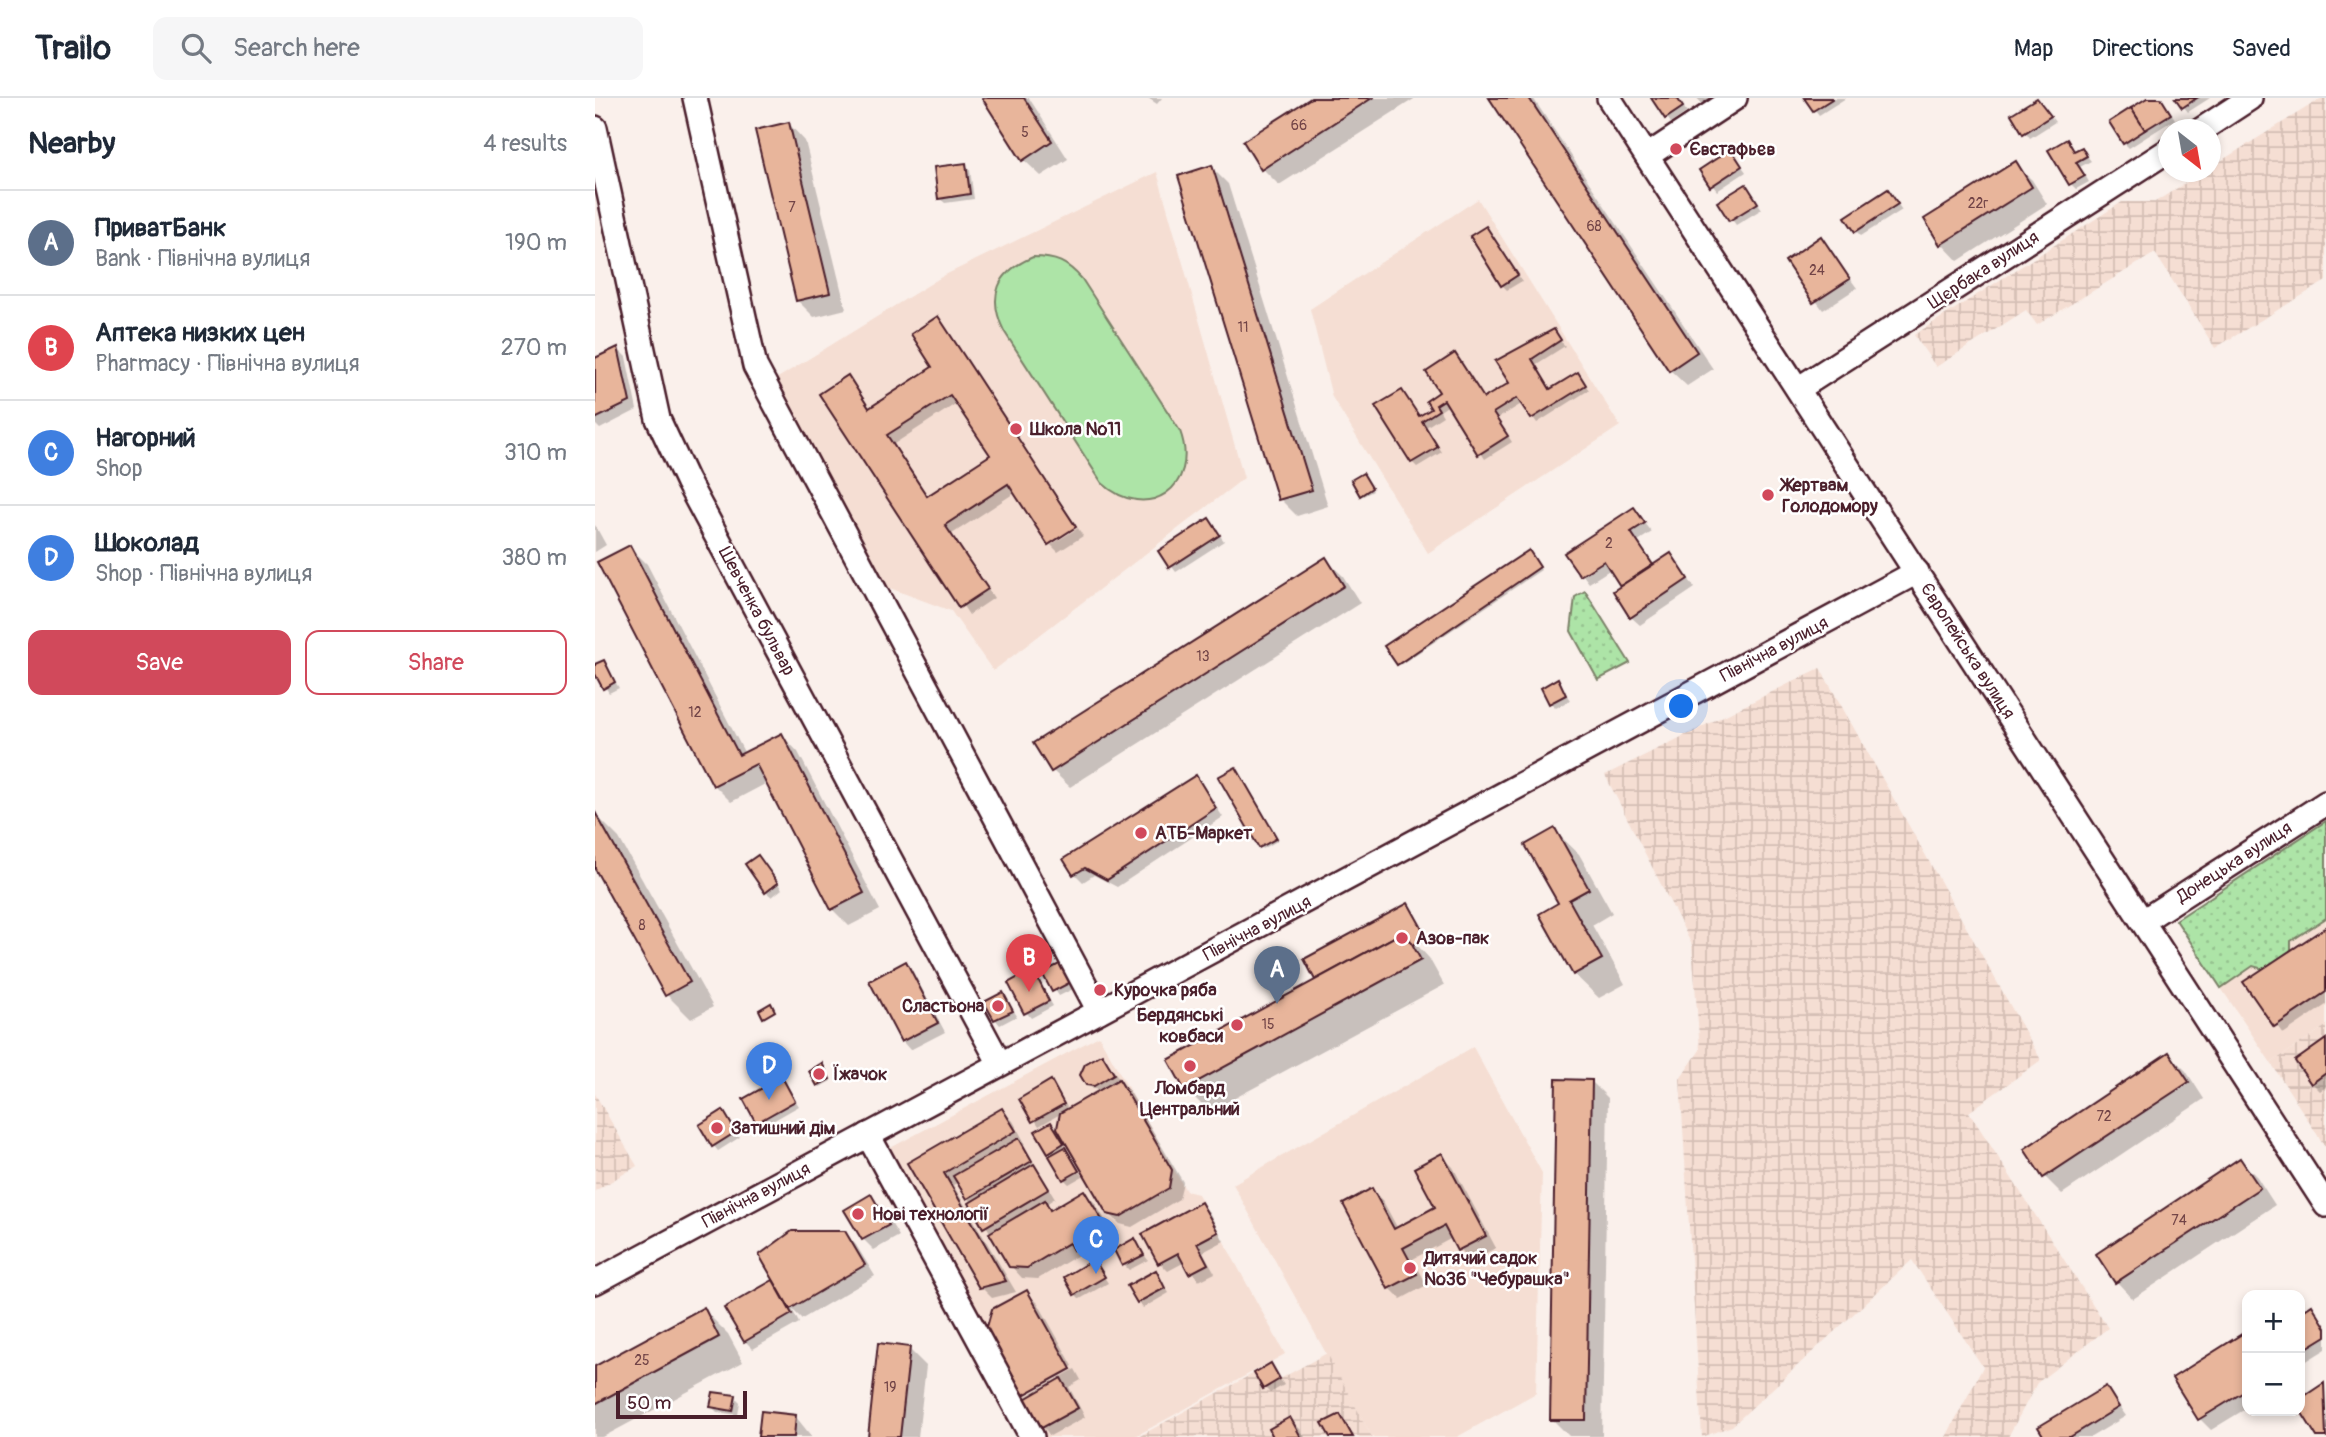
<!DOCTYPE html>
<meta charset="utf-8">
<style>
:root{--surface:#fff;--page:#f6f6f7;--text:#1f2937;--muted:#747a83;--line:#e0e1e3;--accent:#d1495b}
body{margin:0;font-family:Pangolin,sans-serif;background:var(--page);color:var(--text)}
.controls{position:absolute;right:21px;bottom:21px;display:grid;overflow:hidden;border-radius:14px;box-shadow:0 4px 10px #0003}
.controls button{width:63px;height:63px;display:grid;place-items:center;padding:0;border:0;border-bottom:2px solid var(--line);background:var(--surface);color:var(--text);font:35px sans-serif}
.compass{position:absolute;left:1563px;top:21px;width:63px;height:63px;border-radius:50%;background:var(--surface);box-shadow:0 4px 10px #0003;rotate:149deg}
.scale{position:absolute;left:21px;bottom:18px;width:131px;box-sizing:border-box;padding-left:7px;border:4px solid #4a1f2b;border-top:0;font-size:19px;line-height:24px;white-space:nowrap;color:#4a1f2b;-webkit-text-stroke:5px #fff;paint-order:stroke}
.you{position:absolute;left:1087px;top:609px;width:24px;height:24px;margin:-18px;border:5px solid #fff;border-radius:50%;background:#1a73e8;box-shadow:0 0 0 10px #1a73e833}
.badge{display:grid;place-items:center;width:46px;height:46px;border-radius:50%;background:var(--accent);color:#fff;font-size:23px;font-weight:700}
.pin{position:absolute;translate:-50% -58px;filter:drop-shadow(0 2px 4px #0008)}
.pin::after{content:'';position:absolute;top:37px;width:24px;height:21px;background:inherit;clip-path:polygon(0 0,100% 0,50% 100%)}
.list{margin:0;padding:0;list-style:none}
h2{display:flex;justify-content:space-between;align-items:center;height:91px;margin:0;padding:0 28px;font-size:30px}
h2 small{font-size:23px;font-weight:400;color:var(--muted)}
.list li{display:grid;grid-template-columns:46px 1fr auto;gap:21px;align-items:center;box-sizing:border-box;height:105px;padding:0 28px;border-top:2px solid var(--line)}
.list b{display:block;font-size:26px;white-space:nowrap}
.list p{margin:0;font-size:23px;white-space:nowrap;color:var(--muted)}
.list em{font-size:23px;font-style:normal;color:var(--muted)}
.actions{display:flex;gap:14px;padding:21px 28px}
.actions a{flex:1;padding:16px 0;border:2px solid var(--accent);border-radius:14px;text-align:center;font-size:24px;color:var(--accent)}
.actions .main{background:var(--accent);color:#fff}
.icon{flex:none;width:38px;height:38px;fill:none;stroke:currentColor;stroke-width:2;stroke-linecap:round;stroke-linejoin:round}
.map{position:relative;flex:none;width:1731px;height:1339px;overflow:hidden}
header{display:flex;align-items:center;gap:42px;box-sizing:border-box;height:98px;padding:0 35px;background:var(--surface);border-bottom:2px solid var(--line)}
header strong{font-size:33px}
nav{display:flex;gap:38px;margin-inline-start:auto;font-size:24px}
.search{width:490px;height:63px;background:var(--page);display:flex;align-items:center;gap:18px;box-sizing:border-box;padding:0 24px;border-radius:14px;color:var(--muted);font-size:26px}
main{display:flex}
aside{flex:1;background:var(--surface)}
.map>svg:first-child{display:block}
</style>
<header>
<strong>Trailo</strong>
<div class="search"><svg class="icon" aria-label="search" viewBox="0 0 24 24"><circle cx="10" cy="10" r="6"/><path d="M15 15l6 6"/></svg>Search here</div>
<nav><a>Map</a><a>Directions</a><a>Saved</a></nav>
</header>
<main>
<aside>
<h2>Nearby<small>4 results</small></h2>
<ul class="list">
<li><span class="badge" style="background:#5c6f8a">A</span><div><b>ПриватБанк</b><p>Bank · Північна вулиця</p></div><em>190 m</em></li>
<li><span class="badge" style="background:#e0444e">B</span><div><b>Аптека низких цен</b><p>Pharmacy · Північна вулиця</p></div><em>270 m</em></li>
<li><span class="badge" style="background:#3f7fe0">C</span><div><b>Нагорний</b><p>Shop</p></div><em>310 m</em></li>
<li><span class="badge" style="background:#3f7fe0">D</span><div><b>Шоколад</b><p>Shop · Північна вулиця</p></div><em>380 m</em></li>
</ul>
<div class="actions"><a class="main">Save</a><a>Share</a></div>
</aside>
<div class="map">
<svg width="1731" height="1339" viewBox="0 0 1731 1339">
<defs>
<pattern id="industrial-grid" width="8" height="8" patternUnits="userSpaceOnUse" patternTransform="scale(1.75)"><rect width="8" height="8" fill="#f5ded3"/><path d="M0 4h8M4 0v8" fill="none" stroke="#d4beb5"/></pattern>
<pattern id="grass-dots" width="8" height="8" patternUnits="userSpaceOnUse" patternTransform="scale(1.75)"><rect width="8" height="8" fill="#ade4a7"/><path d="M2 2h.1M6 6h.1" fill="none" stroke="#96c390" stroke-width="1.8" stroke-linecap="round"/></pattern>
</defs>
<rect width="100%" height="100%" fill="#faf0eb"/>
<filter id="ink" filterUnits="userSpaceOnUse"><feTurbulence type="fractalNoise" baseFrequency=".0143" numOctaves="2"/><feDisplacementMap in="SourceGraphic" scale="14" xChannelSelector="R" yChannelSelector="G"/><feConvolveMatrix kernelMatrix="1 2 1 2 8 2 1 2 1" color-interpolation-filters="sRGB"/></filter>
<g filter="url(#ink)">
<!-- built -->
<g fill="#f5ded3">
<polygon points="562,74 649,380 398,573 356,513 292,489 181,281 348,178"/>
<polygon points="883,101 1025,328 833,455 737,299 715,211"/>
<polygon points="1731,820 1731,928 1676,965 1626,890"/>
<polygon points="504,938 591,1093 603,1096 690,1256 539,1339 446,1339 288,1054"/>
<polygon points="878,949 947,1075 941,1295 862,1339 777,1339 638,1086"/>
</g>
<!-- industrial -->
<g fill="url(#industrial-grid)">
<polygon points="1727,0 1731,0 1731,183 1620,250 1560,155 1442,227 1431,212 1341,269 1319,237 1527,104 1560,104 1608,74 1616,74 1616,69"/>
<polygon points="1225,570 1446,962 1374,1014 1513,1230 1442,1285 1413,1339 1351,1339 1388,1269 1317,1162 1137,1328 1107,1339 1085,981 1105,952 1097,847 1010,677"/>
<polygon points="1731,928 1731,1050 1676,965"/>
<polygon points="0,996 42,1068 0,1093"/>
<polygon points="732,1255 777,1339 543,1339 659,1275 685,1281"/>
</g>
<!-- grass -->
<g fill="url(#grass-dots)" stroke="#7c8269" stroke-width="2">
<polygon points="990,493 1035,565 1003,582 976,533 980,499"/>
<polygon points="1731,723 1731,820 1696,843 1696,852 1668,871 1658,868 1626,890 1581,822"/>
</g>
<!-- pitch -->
<path fill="#ade4a7" stroke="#7c8269" stroke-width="2" d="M438,159C461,159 472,164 487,181L585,333C606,389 552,426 507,385L409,233C392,198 402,174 438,159Z"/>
<!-- shadow -->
<g fill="#0003" fill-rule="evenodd">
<polygon points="389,0 434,0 473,61 446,78 429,62"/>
<polygon points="553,0 567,0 562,6"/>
<polygon points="719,0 819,0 819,1 684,87 667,70"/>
<polygon points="896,0 938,0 1118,271 1092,288 1075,272"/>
<polygon points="1058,0 1082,0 1092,14 1076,25"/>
<polygon points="1102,0 1122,0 1110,9"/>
<polygon points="1211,0 1251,0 1224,17"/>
<polygon points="1555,0 1566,0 1580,21 1534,50 1529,45"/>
<polygon points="1582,0 1615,0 1593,14"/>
<polygon points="1443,1 1460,24 1435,40 1418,16"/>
<polygon points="194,26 210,43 251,211 219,219 202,202"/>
<polygon points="1486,51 1496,63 1485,69 1494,84 1481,91 1476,86 1480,55"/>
<polygon points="1136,53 1151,74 1122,93 1106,72"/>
<polygon points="370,66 375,72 379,101 350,105 344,100"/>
<polygon points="1420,66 1437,82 1452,106 1363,163 1347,146 1331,122"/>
<polygon points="616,69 633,86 733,408 702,418 685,401"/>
<polygon points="1151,88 1167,111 1141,127 1125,105"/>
<polygon points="1293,93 1307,112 1266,138 1261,133"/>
<polygon points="891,130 927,183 912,192 907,187"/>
<polygon points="1226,141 1262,190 1228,212 1192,163"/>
<path d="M343,220L481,427L454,445L421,394L357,436L399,500L374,517L227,296L253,280L276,311L339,270ZM362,305L397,358L333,399L299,346Z"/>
<polygon points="958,233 970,248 940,267 957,292 987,282 994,292 942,325 928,305 902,321 917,344 890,361 854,307 845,313 848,318 831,329 847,354 822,369 817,364 782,309 807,294 825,320 838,311 860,258 890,302 916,285"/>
<polygon points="23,251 31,259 42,312 5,331 0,326 0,262"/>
<polygon points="770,379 778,393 768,398 766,396"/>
<polygon points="1039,411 1057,434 1043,443 1060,468 1076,457 1100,490 1045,527 1036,519 1028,489 1016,471 994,485 972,456"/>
<polygon points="614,422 629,443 581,474 566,454"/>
<polygon points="0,427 11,447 0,454"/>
<polygon points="483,430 488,438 463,454 456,447"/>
<polygon points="35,449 52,466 150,656 187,637 203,654 285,812 254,828 237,811 172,685 136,704 119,687"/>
<polygon points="936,457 946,472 805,567 803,565"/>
<polygon points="731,462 748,478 765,505 475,689 458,673"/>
<polygon points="8,564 24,590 14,595 0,572 0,568"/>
<polygon points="962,583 975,602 961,610 956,605"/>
<polygon points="642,673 682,743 668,751 626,680"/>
<polygon points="601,680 628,719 522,789 499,777 488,784 480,776 470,761"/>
<polygon points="0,716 24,740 118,909 96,921 72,897 0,768"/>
<polygon points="959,732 984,756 1017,815 997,827 1030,886 1004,900 979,876 965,806"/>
<polygon points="163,759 187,791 177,799 171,794"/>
<polygon points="815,809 833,842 822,847 834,860 849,887 614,1014 590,990"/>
<polygon points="1731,831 1731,907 1688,936 1651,885"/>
<polygon points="469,865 484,888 464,898 449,875"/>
<polygon points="310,866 318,874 350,934 315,952 307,943"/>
<polygon points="438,874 458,908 436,920 431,914"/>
<polygon points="408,896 422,918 405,927 400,921"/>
<polygon points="1731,943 1731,989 1725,993 1717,985"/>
<polygon points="1574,956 1591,973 1609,1001 1467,1096 1450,1079 1431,1051"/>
<polygon points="507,958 535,994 588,1084 584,1101 537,1129 525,1126 513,1114 475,1049 470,1052 488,1078 474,1086 469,1081 454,1053 456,1026 471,1049 474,1047 467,1015 444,1028 426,1001 455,984 474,1012 507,992 498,991 492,986"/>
<polygon points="228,970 236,983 225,989 223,987"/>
<polygon points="186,981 204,1008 167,1029 162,1024"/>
<polygon points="996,983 1013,1000 1007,1338 974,1338 957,1321"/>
<polygon points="407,1012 418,1023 430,1045 428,1047 460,1100 451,1106 458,1113 489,1094 500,1105 519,1137 512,1149 491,1162 485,1156 443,1181 427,1180 416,1168 364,1084 358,1087 421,1194 397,1200 386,1189 314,1066"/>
<polygon points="128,1015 145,1039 123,1053 118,1047"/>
<polygon points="847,1058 858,1069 901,1150 875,1163 857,1140 818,1161 832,1187 806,1201 795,1190 777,1092 788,1103 803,1131 842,1110"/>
<polygon points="1645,1062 1662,1079 1680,1107 1538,1201 1522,1184 1503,1156"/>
<polygon points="275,1098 286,1109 304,1138 279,1152 268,1141"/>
<polygon points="606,1106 614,1114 629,1143 608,1154 620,1175 604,1183 590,1164 573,1173 565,1165 549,1137"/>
<polygon points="250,1135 261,1147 280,1178 207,1221 197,1211 204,1225 158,1251 150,1243 178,1184 185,1192"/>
<polygon points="539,1143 553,1162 534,1172 529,1167"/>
<polygon points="499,1163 513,1185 485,1201 480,1196"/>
<polygon points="561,1174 574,1195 548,1210 543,1204"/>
<polygon points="431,1194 443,1205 478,1268 428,1296 428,1299 398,1213"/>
<polygon points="1716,1209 1731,1228 1731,1251 1705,1267 1705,1217"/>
<polygon points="108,1211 133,1236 148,1264 8,1339 0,1339 0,1270"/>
<polygon points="1647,1238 1652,1243 1652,1310 1616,1332 1605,1321 1579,1280"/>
<polygon points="314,1251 331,1268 323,1339 275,1339"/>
<polygon points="676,1267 689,1287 675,1295 670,1290"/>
<polygon points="480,1271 486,1282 474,1289 490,1319 455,1338 428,1300"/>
<polygon points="1729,1288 1731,1339 1724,1339 1705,1309 1705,1303"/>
<polygon points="1511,1290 1531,1318 1496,1339 1451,1339"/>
<polygon points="140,1299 145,1304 143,1317 122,1314 117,1309"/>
<polygon points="201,1319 217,1339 164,1339"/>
<polygon points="695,1321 706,1332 710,1339 680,1339"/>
</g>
<!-- building -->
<g fill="#e8b59b" stroke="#4a1f2b" stroke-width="2" fill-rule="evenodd">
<polygon points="387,0 429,0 457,43 427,63"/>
<polygon points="716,0 777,0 666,72 648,43"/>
<polygon points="894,0 934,0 1102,254 1074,273"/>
<polygon points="1056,0 1082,0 1088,9 1070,21"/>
<polygon points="1209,0 1237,0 1237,1 1218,13"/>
<polygon points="1442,0 1456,18 1428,36 1416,16"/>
<polygon points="1552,0 1566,0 1576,16 1550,32 1536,10"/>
<polygon points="1580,0 1602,0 1587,10"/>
<polygon points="1536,10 1550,32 1528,46 1514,24"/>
<polygon points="194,24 235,195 201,203 160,32"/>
<polygon points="1472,41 1479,53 1487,49 1492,58 1481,64 1490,78 1474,87 1453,52"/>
<polygon points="1136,51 1147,68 1115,89 1104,72"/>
<polygon points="1421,63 1437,89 1345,147 1329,121"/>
<polygon points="371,65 375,96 343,101 339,69"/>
<polygon points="617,67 717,392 683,402 583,78"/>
<polygon points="1151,86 1163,105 1134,123 1122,104"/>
<polygon points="1293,91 1303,106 1260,134 1250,119"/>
<polygon points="891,128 923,177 906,188 875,138"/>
<polygon points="1226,138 1255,181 1218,205 1190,163"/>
<path d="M343,218L481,429L453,447L413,386L350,427L393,491L364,510L224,296L253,277L274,310L337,269L316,236ZM355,297L395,357L332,398L292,337Z"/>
<polygon points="959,231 966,242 937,261 955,291 983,274 991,287 936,321 922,300 898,315 913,338 883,357 849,302 841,307 844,312 827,323 843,349 816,365 780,308 807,292 824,318 836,311 831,303 844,294 831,274 860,255 889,300 914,285 900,263"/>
<polygon points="23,249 35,304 0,321 0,260"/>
<polygon points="768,375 777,390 765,398 756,382"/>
<polygon points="1039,409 1050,425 1036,434 1058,467 1025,488 1009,463 985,478 969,455"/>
<polygon points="614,420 625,437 574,470 563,453"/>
<polygon points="35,447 144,657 187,635 269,795 236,812 161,666 118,688 2,464"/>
<polygon points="934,452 945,469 802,567 789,548"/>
<polygon points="1076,455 1093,481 1035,520 1018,493"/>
<polygon points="731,459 749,488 456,674 438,645"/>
<polygon points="9,562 20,584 8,591 0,576 0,566"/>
<polygon points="963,580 971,597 954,606 946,590"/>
<polygon points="641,669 682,740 664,750 623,679"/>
<polygon points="601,677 621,710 512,782 490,770 478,777 468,761"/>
<polygon points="0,714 95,884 70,898 0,771"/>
<polygon points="960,730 994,791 974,802 1007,861 978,877 944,816 963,805 930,747"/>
<polygon points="163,757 183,785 170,795 150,766"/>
<polygon points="813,805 832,839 818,847 810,833 720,882 709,861"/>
<polygon points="1731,829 1731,894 1679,929 1648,884"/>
<polygon points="810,833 826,862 589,991 573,962"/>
<polygon points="311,863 343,925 306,944 274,883"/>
<polygon points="470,863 480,882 457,894 447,875"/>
<polygon points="438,871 454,903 429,916 413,885"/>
<polygon points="408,894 418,913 399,922 389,904"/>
<polygon points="176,905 180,913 168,920 164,912"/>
<polygon points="1731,941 1731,975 1716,986 1700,963"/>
<polygon points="1574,954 1594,984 1448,1080 1429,1051"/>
<polygon points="507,956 519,976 499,988 491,987 485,977 490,966"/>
<polygon points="227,965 235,981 222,988 214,973"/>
<polygon points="187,979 200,1003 161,1025 148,1001"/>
<polygon points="524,981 577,1072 574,1090 525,1119 512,1116 462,1030 465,1015"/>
<polygon points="961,981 997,982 991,1322 955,1322"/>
<polygon points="456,982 469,1006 437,1024 424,1001"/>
<polygon points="407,1010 421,1033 349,1075 411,1183 384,1190 312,1065"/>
<polygon points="128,1012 141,1034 117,1049 104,1027"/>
<polygon points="456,1024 469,1045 453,1055 440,1033"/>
<polygon points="424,1040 437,1063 372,1101 358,1078"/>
<polygon points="470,1049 484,1073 468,1082 454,1058"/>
<polygon points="847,1055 891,1138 862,1153 849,1128 808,1150 822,1176 793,1191 748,1106 777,1090 799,1131 840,1109 819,1070"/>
<polygon points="1645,1060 1665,1090 1520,1185 1501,1156"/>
<polygon points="439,1066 454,1091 388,1130 374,1105"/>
<polygon points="489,1092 509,1125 501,1138 478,1152 474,1145 432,1170 414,1169 394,1135 450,1102 455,1112"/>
<polygon points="276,1096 294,1127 267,1142 249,1112"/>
<polygon points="606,1104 623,1134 602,1145 613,1166 594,1176 583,1155 563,1166 547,1136"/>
<polygon points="197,1133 250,1133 270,1167 195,1211 164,1157"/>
<polygon points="540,1140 549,1157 527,1168 519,1152"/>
<polygon points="499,1161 510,1179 479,1197 469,1179"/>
<polygon points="561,1172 570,1190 542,1205 532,1188"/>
<polygon points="178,1182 197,1216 149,1244 129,1210"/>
<polygon points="432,1192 476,1271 425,1299 390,1236 397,1211"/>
<polygon points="1717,1207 1731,1230 1731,1238 1705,1254 1705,1215"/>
<polygon points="109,1209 124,1239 0,1306 0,1268"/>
<polygon points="1647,1236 1652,1244 1652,1292 1603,1322 1577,1280"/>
<polygon points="283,1245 315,1249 305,1339 273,1339"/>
<polygon points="676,1265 685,1281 668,1291 659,1275"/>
<polygon points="466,1280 483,1310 445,1331 428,1302"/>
<polygon points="1729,1285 1731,1339 1722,1339 1705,1312 1705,1301"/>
<polygon points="1511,1288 1524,1309 1475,1339 1449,1339 1443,1329"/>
<polygon points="118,1294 141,1297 138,1313 115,1309"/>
<polygon points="166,1313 201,1317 199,1339 163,1339"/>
<polygon points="745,1316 758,1339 735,1339 727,1325"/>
<polygon points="695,1319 706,1339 678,1339 674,1331"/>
</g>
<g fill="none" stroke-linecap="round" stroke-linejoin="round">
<defs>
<g id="minor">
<polyline points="100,0 160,268 504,913"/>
<polyline points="1014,0 1731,1107"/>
<polyline points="0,30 63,321 92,383 405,966"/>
<polyline points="1606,32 1655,0"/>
<polyline points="1052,58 1140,0"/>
<polyline points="1203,291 1574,52"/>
<polyline points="1548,823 1731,705"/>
<polyline points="273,1037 437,1339"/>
<polyline points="0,1184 1322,474"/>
</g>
</defs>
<!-- minor casing -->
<use href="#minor" stroke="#4a1f2b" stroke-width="28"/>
<!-- minor -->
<use href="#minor" stroke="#fff" stroke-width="23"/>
</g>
</g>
<!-- markers -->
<g fill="#d1495b" stroke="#fff" stroke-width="2.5">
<circle cx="1081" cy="51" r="7"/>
<circle cx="421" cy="331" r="7"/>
<circle cx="1173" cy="397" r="7"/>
<circle cx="546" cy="735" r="7"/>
<circle cx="807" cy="840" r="7"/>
<circle cx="505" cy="892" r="7"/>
<circle cx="403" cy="908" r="7"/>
<circle cx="642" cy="927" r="7"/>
<circle cx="595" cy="968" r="7"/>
<circle cx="224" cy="976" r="7"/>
<circle cx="122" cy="1030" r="7"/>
<circle cx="263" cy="1116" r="7"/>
<circle cx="815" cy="1170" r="7"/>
</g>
<g text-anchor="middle" stroke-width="5" stroke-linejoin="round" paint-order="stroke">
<!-- number labels -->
<g font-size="14" fill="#724447">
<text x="704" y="32">66</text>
<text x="430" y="39">5</text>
<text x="1383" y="110">22г</text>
<text x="197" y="114">7</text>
<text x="999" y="133">68</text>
<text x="1222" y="177">24</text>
<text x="648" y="234">11</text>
<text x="1014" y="450">2</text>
<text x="608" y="563">13</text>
<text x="100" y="619">12</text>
<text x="47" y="832">8</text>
<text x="673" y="931">15</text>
<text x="1509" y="1023">72</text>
<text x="1584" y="1127">74</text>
<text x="47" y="1267">25</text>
<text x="295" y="1294">19</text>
</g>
<!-- poi labels -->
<g font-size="18" font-weight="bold" fill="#4a1f2b" stroke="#fff" text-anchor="start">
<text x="1095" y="57">Євстафьєв</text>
<text x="435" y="337">Школа №11</text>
<text x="1187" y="393">Жертвам<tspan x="1187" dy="21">Голодомору</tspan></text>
<text x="560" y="741">АТБ-Маркет</text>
<text x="821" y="846">Азов-пак</text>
<text x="519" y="898">Курочка ряба</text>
<text x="389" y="914" text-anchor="end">Сластьона</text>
<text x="628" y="923" text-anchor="end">Бердянські<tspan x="628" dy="21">ковбаси</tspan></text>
<text x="238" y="982">Їжачок</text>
<text x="595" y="996" text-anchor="middle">Ломбард<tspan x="595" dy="21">Центральний</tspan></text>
<text x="136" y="1036">Затишний дім</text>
<text x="277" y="1122">Нові технології</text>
<text x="829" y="1166">Дитячий садок<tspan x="829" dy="21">№36 "Чебурашка"</tspan></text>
</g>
<!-- street labels -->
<g font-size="18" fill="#4a1f2b" stroke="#fff">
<text transform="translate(1388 172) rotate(-33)" y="6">Щєрбака вулиця</text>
<text transform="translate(162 513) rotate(62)" y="6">Шевченка бульвар</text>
<text transform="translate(1179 551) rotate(-28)" y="6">Північна вулиця</text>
<text transform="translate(1373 553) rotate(57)" y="6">Європейська вулиця</text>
<text transform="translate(1639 764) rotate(-33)" y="6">Донецька вулиця</text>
<text transform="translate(662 830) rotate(-28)" y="6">Північна вулиця</text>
<text transform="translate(161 1097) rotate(-28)" y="6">Північна вулиця</text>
</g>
</g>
</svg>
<div class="controls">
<button>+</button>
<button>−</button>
</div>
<svg class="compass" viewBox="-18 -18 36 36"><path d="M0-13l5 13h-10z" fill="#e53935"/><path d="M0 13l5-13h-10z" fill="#747a83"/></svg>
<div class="scale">50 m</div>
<div class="you"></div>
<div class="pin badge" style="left:682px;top:906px;background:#5c6f8a">A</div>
<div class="pin badge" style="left:434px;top:894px;background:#e0444e">B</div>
<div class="pin badge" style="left:501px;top:1176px;background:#3f7fe0">C</div>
<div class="pin badge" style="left:174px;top:1002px;background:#3f7fe0">D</div>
</div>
</main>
